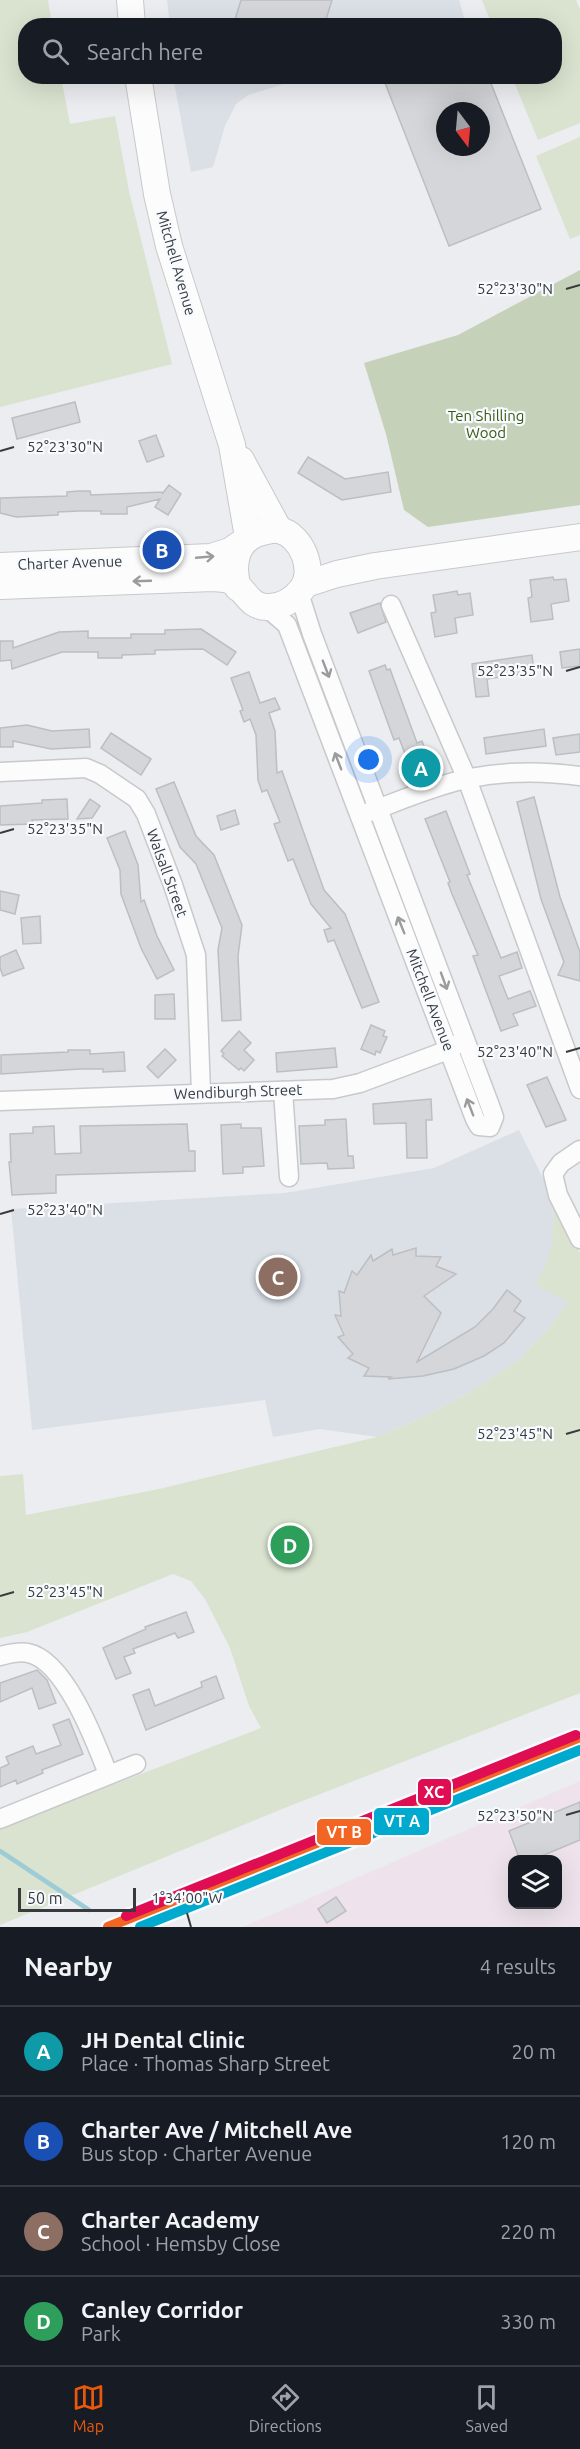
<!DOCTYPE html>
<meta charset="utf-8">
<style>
:root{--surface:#171b24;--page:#20242c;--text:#f1f3f6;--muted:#9ea1a6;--line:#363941;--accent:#ea580c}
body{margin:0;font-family:Ubuntu,sans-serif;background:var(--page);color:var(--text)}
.controls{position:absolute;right:18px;bottom:18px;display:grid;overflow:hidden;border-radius:12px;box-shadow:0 6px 24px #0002}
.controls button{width:54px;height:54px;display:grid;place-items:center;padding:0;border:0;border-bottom:2px solid var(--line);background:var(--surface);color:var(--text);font:30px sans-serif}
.compass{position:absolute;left:436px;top:102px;width:54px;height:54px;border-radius:50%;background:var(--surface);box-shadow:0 6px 24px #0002;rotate:164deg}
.scale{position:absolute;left:18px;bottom:15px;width:118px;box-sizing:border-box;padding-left:6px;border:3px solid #383a3b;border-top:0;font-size:16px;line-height:21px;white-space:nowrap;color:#383a3b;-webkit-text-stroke:4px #f7fafe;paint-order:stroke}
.you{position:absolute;left:369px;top:760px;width:21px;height:21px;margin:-15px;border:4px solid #fff;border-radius:50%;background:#1a73e8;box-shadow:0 0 0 9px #1a73e833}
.badge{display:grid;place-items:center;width:39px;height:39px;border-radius:50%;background:var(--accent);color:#fff;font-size:20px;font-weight:700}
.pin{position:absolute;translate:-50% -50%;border:3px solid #fff;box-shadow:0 2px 6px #0006}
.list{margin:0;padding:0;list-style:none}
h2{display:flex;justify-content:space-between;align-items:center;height:78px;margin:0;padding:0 24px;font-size:26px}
h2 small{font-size:20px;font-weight:400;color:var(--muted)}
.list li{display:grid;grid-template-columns:39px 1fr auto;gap:18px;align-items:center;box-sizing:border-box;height:90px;padding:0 24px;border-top:2px solid var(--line)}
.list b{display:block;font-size:22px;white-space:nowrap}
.list p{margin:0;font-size:20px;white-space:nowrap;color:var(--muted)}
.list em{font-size:20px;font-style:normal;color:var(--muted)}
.icon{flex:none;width:33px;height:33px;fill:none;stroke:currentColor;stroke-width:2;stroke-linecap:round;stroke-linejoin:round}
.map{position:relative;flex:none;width:580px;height:1927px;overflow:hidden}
.search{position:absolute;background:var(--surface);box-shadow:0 6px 24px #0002;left:18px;right:18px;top:18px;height:66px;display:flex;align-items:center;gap:15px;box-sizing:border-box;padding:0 21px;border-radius:24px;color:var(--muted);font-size:22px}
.sheet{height:438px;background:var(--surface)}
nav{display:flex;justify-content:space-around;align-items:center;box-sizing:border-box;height:84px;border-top:2px solid var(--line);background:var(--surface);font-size:16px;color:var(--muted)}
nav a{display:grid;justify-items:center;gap:3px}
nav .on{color:var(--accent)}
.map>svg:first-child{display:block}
</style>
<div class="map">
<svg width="580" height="1927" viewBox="0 0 580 1927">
<rect width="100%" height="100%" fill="#ebedf0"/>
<!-- industrial -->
<path fill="#eee3ec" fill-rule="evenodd" d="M580,1781V1927H243ZM512,1860H558V1904H512Z"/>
<!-- built -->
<g fill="#dbe0e7">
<polygon points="167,0 459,0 465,21 453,26 170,25"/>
<polygon points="173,77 173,76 306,77 248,95 236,104 225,126 213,167 191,172"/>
<polygon points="519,1130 552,1196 554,1241 546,1268 568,1302 549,1328 519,1360 480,1386 426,1416 377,1437 320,1429 273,1437 265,1400 32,1430 11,1209 285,1193 434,1168"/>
</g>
<!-- green -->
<g fill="#d9e3cf">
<polygon points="0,0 48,0 52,25 26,26 26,76 61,77 70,124 115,116 129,191 172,364 0,407"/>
<polygon points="482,0 576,0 580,10 580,123 538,140 512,77 554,76 554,26 492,25"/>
<polygon points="580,137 580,235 570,239 536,156"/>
<path d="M552,1196L580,1253V1693L292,1805L0,1925V1828L261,1728L249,1706L230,1648L205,1599L191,1581L173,1574L27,1632L0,1638V1476L23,1474L26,1515L159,1489L377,1437L426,1416L480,1386L519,1360L549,1328L568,1302L535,1285C556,1252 554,1234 552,1196Z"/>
</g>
<!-- forest -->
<polygon fill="#c5d2b9" points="580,270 580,505 428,527 404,510 386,434 364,363 458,335"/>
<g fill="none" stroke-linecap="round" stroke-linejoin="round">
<!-- stream -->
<polyline stroke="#9dcbd6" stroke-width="4.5" points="0,1851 89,1910"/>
</g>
<!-- building -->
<g fill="#d5d6d9" stroke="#bdbec1" stroke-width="1.5" fill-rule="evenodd">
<polygon points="241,0 332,0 324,26 233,26"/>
<path d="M402,76H488L541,209L449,246L385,83ZM445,111H481V147H445Z"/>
<polygon points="75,402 80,422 17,439 12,418"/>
<polygon points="156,435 164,456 147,462 139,441"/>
<polygon points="308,457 345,479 388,472 391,492 342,500 298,473"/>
<polygon points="169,485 181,494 168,515 155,507 160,499 127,507 127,514 101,514 101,511 79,511 58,512 58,515 16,517 0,513 0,498 67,496 67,492 79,491 90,491 91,495 163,492 163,493"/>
<polygon points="553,577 554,580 566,579 569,601 551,604 553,619 531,622 528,598 532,597 530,580"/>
<polygon points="457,591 458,595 470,593 473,615 455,618 457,633 435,637 431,613 436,612 433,595"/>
<polygon points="380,603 386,622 358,633 350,613"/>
<polygon points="201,629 236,652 227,665 203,649 155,650 155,654 122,655 122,658 98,658 98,652 62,652 12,669 11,660 0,661 0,641 13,641 13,648 59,632 88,631 88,638 131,638 131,634 165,634 165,630"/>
<polygon points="580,649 580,666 562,668 560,652"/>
<polygon points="532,655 534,672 487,679 489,696 476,697 472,664"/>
<polygon points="385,665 387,670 390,669 417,743 422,741 435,776 418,782 415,774 413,775 399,738 394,740 369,671"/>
<polygon points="249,672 260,703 275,698 280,709 269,713 275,731 277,773 282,771 324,890 345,914 379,1002 362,1008 334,940 328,942 324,930 331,928 311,904 293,859 288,861 274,824 280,822 267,790 262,792 258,780 256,735 250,719 244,722 240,711 243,710 231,678"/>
<polygon points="27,725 52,731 89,729 90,747 51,749 13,741 13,747 0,747 0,728"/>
<polygon points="544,729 546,746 486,754 484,738"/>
<polygon points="111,733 151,759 141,775 101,748"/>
<polygon points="580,734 580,752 556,755 553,738"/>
<polygon points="174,782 196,836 214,855 242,925 238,956 241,1020 222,1021 218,950 222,928 196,864 180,847 156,789"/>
<polygon points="534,797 560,897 580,952 580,981 558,975 564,962 541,899 517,802"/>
<polygon points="67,799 68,819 32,820 33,824 0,825 0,806 42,803 42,800"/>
<polygon points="90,799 100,806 92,818 77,819"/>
<polygon points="235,810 239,824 221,830 217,816"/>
<polygon points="446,811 470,874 467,875 501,958 517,952 522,968 499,976 508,999 530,991 536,1006 513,1014 518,1025 501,1031 473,956 478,955 452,894 448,883 450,882 425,819"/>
<polygon points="125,831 138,865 141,902 144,900 157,936 174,970 157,979 141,948 121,894 120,870 107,838"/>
<polygon points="0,891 19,895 15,914 0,910"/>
<polygon points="40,916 41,943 23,944 21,918"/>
<polygon points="16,950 24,968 3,976 0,968 0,957"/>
<polygon points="174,994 175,1019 155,1019 155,995"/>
<polygon points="371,1025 385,1031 383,1036 387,1037 380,1053 376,1051 375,1055 361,1049"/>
<polygon points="239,1031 251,1043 244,1050 254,1060 244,1071 241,1068 239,1070 222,1056 224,1054 221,1051"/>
<polygon points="335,1048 337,1067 277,1072 276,1053"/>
<polygon points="165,1049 176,1060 158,1078 147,1067"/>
<polygon points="68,1050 90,1050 90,1054 124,1052 125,1071 103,1072 103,1069 80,1069 1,1074 1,1055 68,1052"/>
<polygon points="547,1077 566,1120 546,1127 527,1085"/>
<polygon points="431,1099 432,1120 426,1120 427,1158 407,1158 406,1123 374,1124 373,1104"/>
<polygon points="346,1119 348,1156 353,1156 354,1168 328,1169 327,1163 301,1164 299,1126 325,1125 325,1120"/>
<polygon points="187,1124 189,1151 195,1151 195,1171 56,1175 56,1193 12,1195 9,1162 11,1162 10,1134 33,1133 33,1127 54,1126 55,1154 81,1153 80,1126"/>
<polygon points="241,1124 241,1128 261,1128 264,1166 243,1167 243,1173 223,1174 221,1125"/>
<polygon points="416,1248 416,1256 441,1257 436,1266 456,1274 424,1296 441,1313 417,1362 475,1327 493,1309 507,1290 521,1301 514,1311 525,1318 504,1343 484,1356 454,1369 423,1376 388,1379 391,1377 364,1376 369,1368 348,1358 353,1354 338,1337 344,1335 335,1315 341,1316 339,1291 344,1293 352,1271 357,1275 371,1255 373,1261 392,1249 393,1255"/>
<polygon points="186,1612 194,1632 178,1638 175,1633 133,1649 135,1653 124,1657 131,1673 116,1679 103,1648 146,1629 145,1627"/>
<polygon points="37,1670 47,1680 56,1703 39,1709 32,1688 0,1702 0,1683"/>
<polygon points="216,1676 224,1698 146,1730 133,1695 149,1689 155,1706 202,1687 201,1682"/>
<polygon points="69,1719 83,1754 42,1770 43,1773 17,1784 16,1780 0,1787 0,1768 9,1764 6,1757 33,1746 36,1754 61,1745 53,1725"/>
<polygon points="580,1802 580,1840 532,1860 520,1860 509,1831"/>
<polygon points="336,1897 346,1911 327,1923 318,1909"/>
</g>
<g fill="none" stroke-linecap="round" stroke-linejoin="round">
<defs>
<g id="street">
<polyline points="391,605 467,779 580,1089"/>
<polyline points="266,607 287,625 475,1119 479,1126 490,1127 494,1117 489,1103 312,634 299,593"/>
<polyline points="0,772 86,768 100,774 137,799 146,814 173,885 196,955 201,1093"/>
<path d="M369,812C402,800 436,785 470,778C506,771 544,771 580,776"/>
<polyline points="283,1091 289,1177"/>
<polyline points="0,1101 333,1089 360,1083 448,1050 459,1043"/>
<polyline points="580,1150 561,1163 553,1174 558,1195 580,1239"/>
<path d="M0,1656C8,1654 20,1651 28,1653C65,1660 96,1743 108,1774"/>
<polyline points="0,1819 136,1764"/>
</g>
<g id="secondary">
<polyline points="130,0 132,26"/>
<polyline points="138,76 157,194 169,246 232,445 248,537"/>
<polyline points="241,460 279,530"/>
<polyline points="0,566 211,557 230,551 243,542"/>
<polyline points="306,584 337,574 375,566 580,537"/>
<path d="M0,586L213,578C218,579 226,578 231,581C245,588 248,607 267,607C280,608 294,600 302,589C316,571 302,535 279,530C272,529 262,532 256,534C234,543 232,568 238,588"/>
</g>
</defs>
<!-- street casing -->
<use href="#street" stroke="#c8c9cb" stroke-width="21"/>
<!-- secondary casing -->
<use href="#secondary" stroke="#c8c9cb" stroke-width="28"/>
<!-- street -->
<use href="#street" stroke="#fcfcfd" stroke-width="18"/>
<!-- secondary -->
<use href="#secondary" stroke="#fcfcfd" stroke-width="26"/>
<defs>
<polyline id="rail-1" points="108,1927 580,1737"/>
<polyline id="rail-2" points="140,1927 580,1750"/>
<polyline id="rail-3" points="126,1916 576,1735"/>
</defs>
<!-- rail-1 casing -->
<use href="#rail-1" stroke="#f7fafe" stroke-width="15"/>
<!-- rail-2 casing -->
<use href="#rail-2" stroke="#f7fafe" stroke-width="15"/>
<!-- rail-3 casing -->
<use href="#rail-3" stroke="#f7fafe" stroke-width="15"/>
<!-- rail-1 -->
<use href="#rail-1" stroke="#f26522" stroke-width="10"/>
<!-- rail-2 -->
<use href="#rail-2" stroke="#00a9ce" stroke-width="10"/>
<!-- rail-3 -->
<use href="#rail-3" stroke="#df0d52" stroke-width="10"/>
</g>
<!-- one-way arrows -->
<defs><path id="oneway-shaft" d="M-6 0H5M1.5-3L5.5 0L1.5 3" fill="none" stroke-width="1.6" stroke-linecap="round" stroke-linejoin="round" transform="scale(1.5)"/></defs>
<g stroke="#9a9b9c">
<use href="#oneway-shaft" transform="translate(205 557) rotate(-5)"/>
<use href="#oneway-shaft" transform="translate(142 581) rotate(178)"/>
<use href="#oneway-shaft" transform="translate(326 669) rotate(69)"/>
<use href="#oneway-shaft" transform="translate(338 761) rotate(-111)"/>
<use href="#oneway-shaft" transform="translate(401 925) rotate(-112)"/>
<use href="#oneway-shaft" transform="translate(444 981) rotate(70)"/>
<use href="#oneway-shaft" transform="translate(470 1107) rotate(-111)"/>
</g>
<!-- ticks -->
<path fill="none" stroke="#383a3b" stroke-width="2" d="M566,289L580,285M0,451L14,447M566,671L580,667M0,833L14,829M566,1052L580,1048M0,1214L14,1210M566,1434L580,1430M0,1596L14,1592M566,1815L580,1811M187,1913L191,1927"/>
<g text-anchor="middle" stroke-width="4.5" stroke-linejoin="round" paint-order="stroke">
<!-- street labels -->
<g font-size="15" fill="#383a3b" stroke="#f7fafe">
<text transform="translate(176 263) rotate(74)" y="5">Mitchell Avenue</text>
<text transform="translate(70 563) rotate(-2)" y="5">Charter Avenue</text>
<text transform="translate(167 873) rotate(70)" y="5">Walsall Street</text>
<text transform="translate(430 1000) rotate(69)" y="5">Mitchell Avenue</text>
<text transform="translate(238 1092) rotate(-2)" y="5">Wendiburgh Street</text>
</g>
<!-- park labels -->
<g font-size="15" fill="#405811" stroke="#f7fafe">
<text x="486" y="421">Ten Shilling<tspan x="486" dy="17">Wood</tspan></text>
</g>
</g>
<g font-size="15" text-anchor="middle" fill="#383a3b" stroke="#f7fafe" stroke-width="4.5" stroke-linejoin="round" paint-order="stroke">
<text x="515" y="294">52°23'30"N</text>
<text x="65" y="452">52°23'30"N</text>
<text x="515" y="676">52°23'35"N</text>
<text x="65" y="834">52°23'35"N</text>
<text x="515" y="1057">52°23'40"N</text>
<text x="65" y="1215">52°23'40"N</text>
<text x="515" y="1439">52°23'45"N</text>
<text x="65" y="1597">52°23'45"N</text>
<text x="515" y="1821">52°23'50"N</text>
<text x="187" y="1903">1°34'00"W</text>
</g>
<g stroke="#f7fafe" stroke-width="2">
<rect x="417" y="1778" width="35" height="28" rx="6" fill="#df0d52"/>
<rect x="373" y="1807" width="57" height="29" rx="6" fill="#00a9ce"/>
<rect x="316" y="1818" width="56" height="28" rx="6" fill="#f26522"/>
</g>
<g font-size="16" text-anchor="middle" font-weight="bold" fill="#fff">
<text x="434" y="1798">XC</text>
<text x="402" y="1827">VT A</text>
<text x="344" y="1838">VT B</text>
</g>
</svg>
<div class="controls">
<button><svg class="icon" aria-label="layers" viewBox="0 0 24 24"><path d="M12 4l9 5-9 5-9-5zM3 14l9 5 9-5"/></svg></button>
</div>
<svg class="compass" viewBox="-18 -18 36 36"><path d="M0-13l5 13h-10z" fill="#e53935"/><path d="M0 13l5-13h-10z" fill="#9ea1a6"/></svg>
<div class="scale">50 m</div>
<div class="you"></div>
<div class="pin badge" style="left:421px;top:768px;background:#0f9aa8">A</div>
<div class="pin badge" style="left:162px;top:550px;background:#1a4fb4">B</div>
<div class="pin badge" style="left:278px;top:1277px;background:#8d6e63">C</div>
<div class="pin badge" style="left:290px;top:1545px;background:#2e9e5b">D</div>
<div class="search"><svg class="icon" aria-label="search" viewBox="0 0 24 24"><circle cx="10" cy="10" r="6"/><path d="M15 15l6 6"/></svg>Search here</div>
</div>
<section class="sheet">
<h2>Nearby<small>4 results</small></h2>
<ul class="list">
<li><span class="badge" style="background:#0f9aa8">A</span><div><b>JH Dental Clinic</b><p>Place · Thomas Sharp Street</p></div><em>20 m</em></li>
<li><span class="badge" style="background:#1a4fb4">B</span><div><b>Charter Ave / Mitchell Ave</b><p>Bus stop · Charter Avenue</p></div><em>120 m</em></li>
<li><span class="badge" style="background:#8d6e63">C</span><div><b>Charter Academy</b><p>School · Hemsby Close</p></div><em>220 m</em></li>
<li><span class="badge" style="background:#2e9e5b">D</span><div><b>Canley Corridor</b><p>Park</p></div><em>330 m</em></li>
</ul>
</section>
<nav>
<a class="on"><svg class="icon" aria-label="map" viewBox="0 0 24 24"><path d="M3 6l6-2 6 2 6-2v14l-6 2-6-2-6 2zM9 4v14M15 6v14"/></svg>Map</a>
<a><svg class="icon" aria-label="directions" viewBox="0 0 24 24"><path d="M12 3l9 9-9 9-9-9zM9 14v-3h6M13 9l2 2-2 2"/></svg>Directions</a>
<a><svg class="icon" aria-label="saved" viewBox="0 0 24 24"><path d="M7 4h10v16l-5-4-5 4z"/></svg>Saved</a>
</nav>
